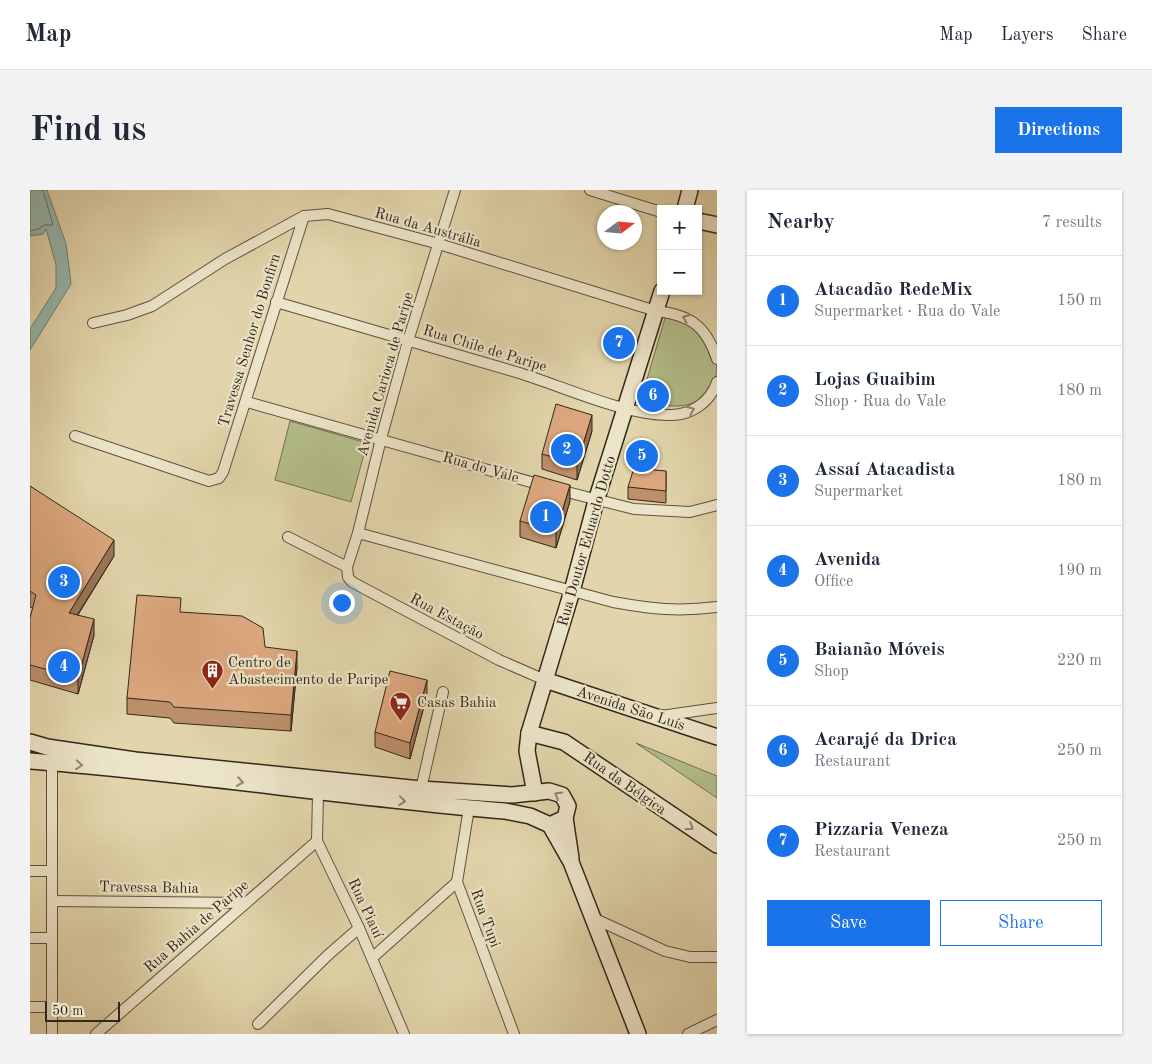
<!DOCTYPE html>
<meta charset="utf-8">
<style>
:root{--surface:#fff;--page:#f2f2f3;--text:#1f2937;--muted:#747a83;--line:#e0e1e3;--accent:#1a73e8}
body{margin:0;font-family:"Old Standard TT",serif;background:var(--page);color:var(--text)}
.controls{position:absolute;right:15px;top:15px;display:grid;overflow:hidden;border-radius:0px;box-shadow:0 1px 4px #0004}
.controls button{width:45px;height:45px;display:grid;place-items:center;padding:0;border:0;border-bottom:1px solid var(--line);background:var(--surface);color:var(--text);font:25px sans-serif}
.compass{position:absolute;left:567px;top:15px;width:45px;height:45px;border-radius:50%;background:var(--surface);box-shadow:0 1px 4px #0004;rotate:74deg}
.scale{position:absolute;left:15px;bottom:12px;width:75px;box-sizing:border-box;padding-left:5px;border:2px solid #32271a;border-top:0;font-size:14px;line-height:18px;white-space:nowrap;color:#32271a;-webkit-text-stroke:4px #ece4c8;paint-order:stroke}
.you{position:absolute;left:311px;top:412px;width:18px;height:18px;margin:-12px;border:4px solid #fff;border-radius:50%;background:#1a73e8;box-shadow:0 0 0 8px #1a73e833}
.badge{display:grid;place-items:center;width:32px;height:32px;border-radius:50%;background:var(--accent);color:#fff;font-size:16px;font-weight:700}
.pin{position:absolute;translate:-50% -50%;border:2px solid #fff;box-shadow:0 1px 5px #0006}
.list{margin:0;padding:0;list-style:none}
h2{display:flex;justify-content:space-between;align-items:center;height:65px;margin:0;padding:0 20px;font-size:21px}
h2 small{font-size:16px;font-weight:400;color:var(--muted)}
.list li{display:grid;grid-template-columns:32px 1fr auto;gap:15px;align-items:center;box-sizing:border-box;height:90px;padding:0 20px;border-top:1px solid var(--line)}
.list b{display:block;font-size:19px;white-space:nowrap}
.list p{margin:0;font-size:16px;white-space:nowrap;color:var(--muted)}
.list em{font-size:16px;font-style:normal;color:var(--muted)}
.actions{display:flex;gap:10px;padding:15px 20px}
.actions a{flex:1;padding:11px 0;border:1px solid var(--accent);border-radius:0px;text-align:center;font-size:18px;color:var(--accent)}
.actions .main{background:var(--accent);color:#fff}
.map{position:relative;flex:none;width:687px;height:844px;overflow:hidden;border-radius:0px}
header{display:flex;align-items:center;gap:30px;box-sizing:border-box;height:70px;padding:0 25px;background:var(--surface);border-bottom:1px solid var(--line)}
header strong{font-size:24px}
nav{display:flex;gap:28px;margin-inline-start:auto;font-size:18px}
.intro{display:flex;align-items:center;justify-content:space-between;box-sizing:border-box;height:120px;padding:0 30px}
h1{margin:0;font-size:35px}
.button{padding:12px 22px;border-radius:0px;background:var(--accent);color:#fff;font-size:18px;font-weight:700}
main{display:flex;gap:30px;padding:0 30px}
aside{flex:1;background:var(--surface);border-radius:0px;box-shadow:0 1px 4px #0004}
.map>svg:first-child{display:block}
</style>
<header>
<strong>Map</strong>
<nav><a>Map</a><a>Layers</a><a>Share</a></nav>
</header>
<div class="intro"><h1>Find us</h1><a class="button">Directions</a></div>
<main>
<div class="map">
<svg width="687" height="844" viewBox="0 0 687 844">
<rect width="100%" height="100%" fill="#e2d5ab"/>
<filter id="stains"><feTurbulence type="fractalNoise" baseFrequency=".004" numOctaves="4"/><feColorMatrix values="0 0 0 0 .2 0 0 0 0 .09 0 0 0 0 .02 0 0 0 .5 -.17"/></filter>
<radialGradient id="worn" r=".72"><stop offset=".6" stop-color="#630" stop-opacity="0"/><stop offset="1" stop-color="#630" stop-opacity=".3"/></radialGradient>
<!-- green -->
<g fill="#b3bd89" stroke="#727252">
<path d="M654,127L687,162C687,170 687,179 686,186C675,220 645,220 617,211L613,203L635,128Z"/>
<polygon points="260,231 337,253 321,312 245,290"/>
<polygon points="606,553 687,586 687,608"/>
</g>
<!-- water -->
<polygon fill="#95b8af" stroke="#6d7e73" points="0,0 17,0 36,54 41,94 0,160 0,139 26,98 26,75 16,39 13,44 0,46"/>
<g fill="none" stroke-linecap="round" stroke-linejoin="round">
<!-- shore -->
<polyline stroke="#647064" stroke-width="1" points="0,41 9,39 14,35 23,35 13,0"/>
<defs>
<g id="minor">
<polyline points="425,0 378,151 351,249 328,343 317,377 318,387 322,392 469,470 515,490"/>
<polyline points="560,0 631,22"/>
<path d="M246,112C326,136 406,158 486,182C530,195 593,225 638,225C660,226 680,213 687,192"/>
<path d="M63,133L97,125L122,116L195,69L274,26L298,24L409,54L626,121C661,125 676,136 687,169"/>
<polyline points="217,212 515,296"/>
<polyline points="45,246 179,291 189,288 193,282 274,26"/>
<polyline points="529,300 604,319 660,322 687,315"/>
<path d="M328,343L583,412C622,419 647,422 687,417"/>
<polyline points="258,347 317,377"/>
<polyline points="631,526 687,518"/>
<polyline points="22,573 22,844"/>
<polyline points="391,599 413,502"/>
<polyline points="288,603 287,651 329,738 374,844"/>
<polyline points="439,618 427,692 484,844"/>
<polyline points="0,681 21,681"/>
<polyline points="22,711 215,713"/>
<polyline points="563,728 635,761 660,767 687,767"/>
<polyline points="0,748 22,748"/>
<polyline points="342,768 427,692"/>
<polyline points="0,817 21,817"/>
<polyline points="228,834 298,765 329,738"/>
<polyline points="66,844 287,651"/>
<polyline points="658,844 687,830"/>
</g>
<g id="secondary">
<polyline points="655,19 660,0"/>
<polyline points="668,31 687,35"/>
<polyline points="515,490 687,547"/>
<polyline points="499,543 534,552 687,655"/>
<path d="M0,552L17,557L105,570L391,599L482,605L519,601L532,605L538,616L535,628L520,635L500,626L475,621C316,608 159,583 0,571"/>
<polyline points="505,603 497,561 499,543 542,401 566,311 632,101"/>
<polyline points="535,628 541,668"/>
<polyline points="520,635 541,672 608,844"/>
</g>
</defs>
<!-- minor casing -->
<use href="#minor" stroke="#5e523e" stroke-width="12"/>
<!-- secondary casing -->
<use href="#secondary" stroke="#32271a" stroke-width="18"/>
<!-- minor -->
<use href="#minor" stroke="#ece4c8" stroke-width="10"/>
<!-- secondary -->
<use href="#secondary" stroke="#ece4c8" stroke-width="15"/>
</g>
<!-- wall -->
<g fill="#bd906c" stroke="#32271a">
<polygon points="562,241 547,290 512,279 512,264"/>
<polygon points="636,281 636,313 598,309 598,297"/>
<polygon points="0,296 84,366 48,425 64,445 48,504 0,490 0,428 3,418 0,417"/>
<polygon points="540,311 526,358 490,347 490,331"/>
<polygon points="151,423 235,457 267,477 261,541 144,533 140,528 97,524 97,508"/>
<polygon points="397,505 380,569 345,557 345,542"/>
</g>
<!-- shaded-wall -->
<g fill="#9a7558" stroke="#32271a">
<polygon points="562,225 562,241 547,290 547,274"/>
<polygon points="540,295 540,311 526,358 526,342"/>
<polygon points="84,350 84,366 39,438 39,423"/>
<polygon points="64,429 64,445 48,504 48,488"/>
<polygon points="267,461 267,477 261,541 261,525"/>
<polygon points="397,490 397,505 380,569 380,553"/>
</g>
<!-- building -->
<g fill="#dca77e" stroke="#32271a">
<polygon points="526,214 562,225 547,274 512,264"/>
<polygon points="604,278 636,281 636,301 598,297"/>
<polygon points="504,285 540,295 526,342 490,331"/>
<polygon points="0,296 84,350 39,423 64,429 48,488 0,475 0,428 6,405 0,401"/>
<polygon points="107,405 151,408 150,422 212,426 233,438 235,457 267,461 261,525 144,517 140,512 97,508"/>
<polygon points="360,481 397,490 380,553 345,542"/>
</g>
<!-- one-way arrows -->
<defs><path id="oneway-chevron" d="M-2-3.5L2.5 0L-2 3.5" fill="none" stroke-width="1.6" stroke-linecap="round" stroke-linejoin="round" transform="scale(1.25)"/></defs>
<g stroke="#8f8671">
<use href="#oneway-chevron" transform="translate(656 128) rotate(-156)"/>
<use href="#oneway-chevron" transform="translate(661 220) rotate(-23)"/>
<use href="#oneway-chevron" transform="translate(49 575) rotate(5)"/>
<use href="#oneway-chevron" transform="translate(210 592) rotate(8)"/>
<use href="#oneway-chevron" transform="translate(528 605) rotate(-150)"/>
<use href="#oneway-chevron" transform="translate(372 611) rotate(6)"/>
<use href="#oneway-chevron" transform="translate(660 637) rotate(33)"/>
</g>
<!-- icons -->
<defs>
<symbol id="building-pin" viewBox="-11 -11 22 30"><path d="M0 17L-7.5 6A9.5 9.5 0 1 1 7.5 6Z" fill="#8f2418" stroke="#ece4c8"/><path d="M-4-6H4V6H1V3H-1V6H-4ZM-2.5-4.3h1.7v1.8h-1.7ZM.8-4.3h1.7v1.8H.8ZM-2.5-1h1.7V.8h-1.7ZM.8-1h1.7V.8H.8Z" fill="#fff"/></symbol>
<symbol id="supermarket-pin" viewBox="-11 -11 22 30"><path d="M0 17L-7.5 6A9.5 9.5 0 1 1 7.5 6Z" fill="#8f2418" stroke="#ece4c8"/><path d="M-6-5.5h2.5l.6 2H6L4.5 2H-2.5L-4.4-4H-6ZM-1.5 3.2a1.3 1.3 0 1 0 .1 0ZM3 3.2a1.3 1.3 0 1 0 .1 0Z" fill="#fff"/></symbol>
</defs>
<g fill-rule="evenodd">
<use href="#building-pin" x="170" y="468" width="25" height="34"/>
<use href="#supermarket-pin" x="358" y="500" width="25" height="34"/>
</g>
<g text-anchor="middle" stroke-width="4.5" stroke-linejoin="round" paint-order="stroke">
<!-- street labels -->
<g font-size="15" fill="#32271a" stroke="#ece4c8">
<text transform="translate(398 37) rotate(16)" y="5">Rua da Austrália</text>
<text transform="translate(219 150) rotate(-73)" y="5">Travessa Senhor do Bonfirn</text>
<text transform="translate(455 158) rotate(17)" y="5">Rua Chile de Paripe</text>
<text transform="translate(355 184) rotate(-74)" y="5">Avenida Carioca de Paripe</text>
<text transform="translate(451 277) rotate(16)" y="5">Rua do Vale</text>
<text transform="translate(556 351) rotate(-74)" y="5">Rua Doutor Eduardo Dotto</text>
<text transform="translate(417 426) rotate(28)" y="5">Rua Estação</text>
<text transform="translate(601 518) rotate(18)" y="5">Avenida São Luís</text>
<text transform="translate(595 593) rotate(35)" y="5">Rua da Bélgica</text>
<text transform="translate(119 697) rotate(1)" y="5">Travessa Bahia</text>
<text transform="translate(336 718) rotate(65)" y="5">Rua Piauí</text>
<text transform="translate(456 728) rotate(70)" y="5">Rua Tupi</text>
<text transform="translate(166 736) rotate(-41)" y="5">Rua Bahia de Paripe</text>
</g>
<!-- poi labels -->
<g font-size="15" fill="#32271a" stroke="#ece4c8" text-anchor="start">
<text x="198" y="477">Centro de<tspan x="198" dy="17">Abastecimento de Paripe</tspan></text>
<text x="387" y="517">Casas Bahia</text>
</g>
</g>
<rect width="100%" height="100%" filter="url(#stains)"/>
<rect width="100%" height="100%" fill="url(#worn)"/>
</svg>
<div class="controls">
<button>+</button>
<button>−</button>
</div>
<svg class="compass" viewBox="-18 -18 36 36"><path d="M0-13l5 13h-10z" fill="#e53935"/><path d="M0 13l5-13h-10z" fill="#747a83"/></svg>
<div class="scale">50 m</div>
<div class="you"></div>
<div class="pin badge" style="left:516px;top:327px">1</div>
<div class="pin badge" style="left:537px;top:260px">2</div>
<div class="pin badge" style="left:34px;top:392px">3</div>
<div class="pin badge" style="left:34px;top:477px">4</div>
<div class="pin badge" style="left:612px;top:266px">5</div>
<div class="pin badge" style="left:623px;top:206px">6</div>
<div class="pin badge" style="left:589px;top:153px">7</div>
</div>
<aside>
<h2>Nearby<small>7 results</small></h2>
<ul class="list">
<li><span class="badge">1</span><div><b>Atacadão RedeMix</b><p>Supermarket · Rua do Vale</p></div><em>150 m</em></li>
<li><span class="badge">2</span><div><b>Lojas Guaibim</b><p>Shop · Rua do Vale</p></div><em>180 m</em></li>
<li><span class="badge">3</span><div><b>Assaí Atacadista</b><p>Supermarket</p></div><em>180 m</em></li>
<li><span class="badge">4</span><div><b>Avenida</b><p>Office</p></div><em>190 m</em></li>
<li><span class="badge">5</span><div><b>Baianão Móveis</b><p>Shop</p></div><em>220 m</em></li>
<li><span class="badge">6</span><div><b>Acarajé da Drica</b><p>Restaurant</p></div><em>250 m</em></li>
<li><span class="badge">7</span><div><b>Pizzaria Veneza</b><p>Restaurant</p></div><em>250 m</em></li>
</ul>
<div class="actions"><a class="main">Save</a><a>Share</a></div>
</aside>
</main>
